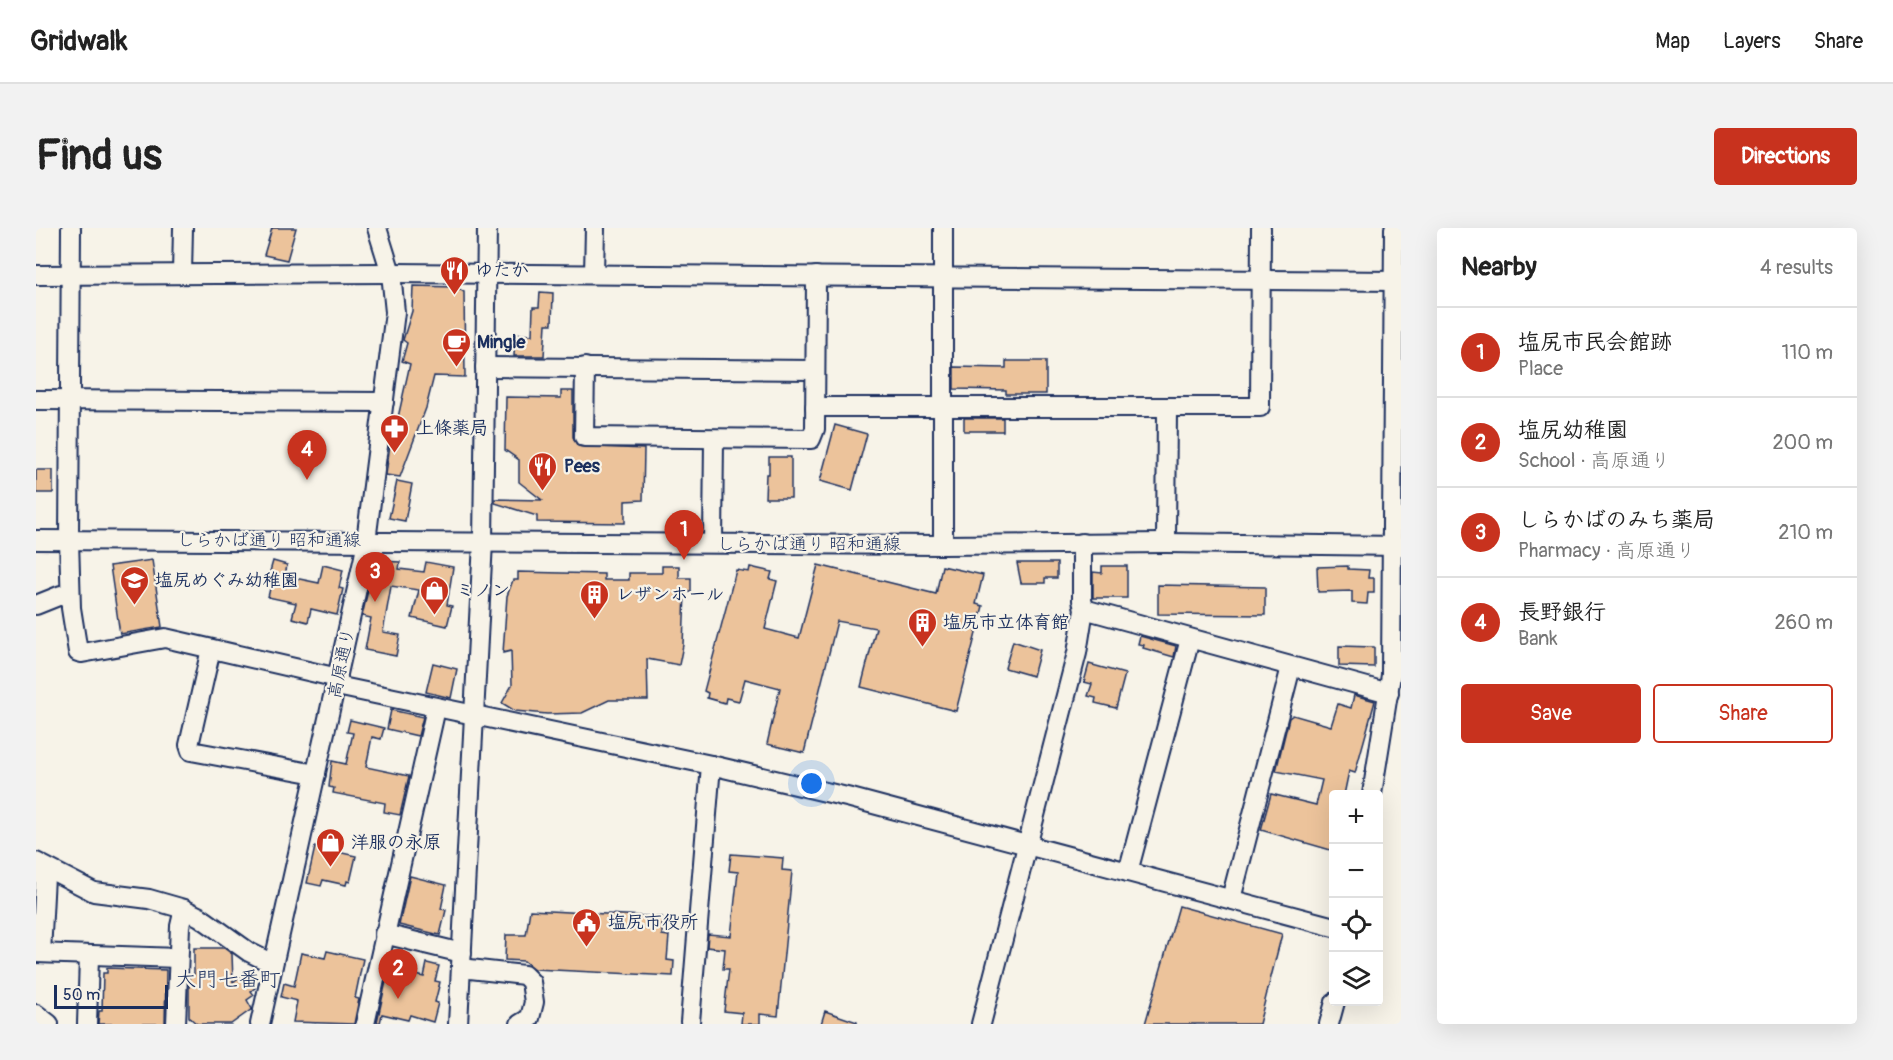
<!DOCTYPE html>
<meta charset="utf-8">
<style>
:root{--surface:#fff;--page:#f2f2f2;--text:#222;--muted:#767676;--line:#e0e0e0;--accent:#c8321e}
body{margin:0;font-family:Pangolin,"Klee One",sans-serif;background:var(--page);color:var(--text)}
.controls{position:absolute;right:18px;bottom:18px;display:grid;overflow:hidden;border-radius:6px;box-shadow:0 6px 24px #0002}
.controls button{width:54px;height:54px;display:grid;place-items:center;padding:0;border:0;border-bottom:2px solid var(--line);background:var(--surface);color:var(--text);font:30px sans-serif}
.scale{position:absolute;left:18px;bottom:15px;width:114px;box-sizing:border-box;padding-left:6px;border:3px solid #1b2f5e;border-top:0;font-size:16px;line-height:21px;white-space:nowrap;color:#1b2f5e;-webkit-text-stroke:4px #f7f3e8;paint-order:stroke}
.you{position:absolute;left:776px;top:556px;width:21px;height:21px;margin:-15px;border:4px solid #fff;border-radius:50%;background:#1a73e8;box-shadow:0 0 0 9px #1a73e833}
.badge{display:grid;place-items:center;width:39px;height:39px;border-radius:50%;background:var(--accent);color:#fff;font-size:20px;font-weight:700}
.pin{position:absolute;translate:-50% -50px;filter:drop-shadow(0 2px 3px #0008)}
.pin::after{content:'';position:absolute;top:32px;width:21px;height:18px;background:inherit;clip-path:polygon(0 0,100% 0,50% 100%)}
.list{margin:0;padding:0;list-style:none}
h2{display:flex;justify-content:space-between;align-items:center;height:78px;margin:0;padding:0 24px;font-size:26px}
h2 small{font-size:20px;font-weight:400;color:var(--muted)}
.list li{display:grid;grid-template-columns:39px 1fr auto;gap:18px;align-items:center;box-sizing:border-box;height:90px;padding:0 24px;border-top:2px solid var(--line)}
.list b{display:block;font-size:22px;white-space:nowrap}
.list p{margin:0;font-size:20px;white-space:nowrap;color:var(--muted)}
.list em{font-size:20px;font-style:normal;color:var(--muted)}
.actions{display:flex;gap:12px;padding:18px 24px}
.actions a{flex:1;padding:14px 0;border:2px solid var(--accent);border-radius:6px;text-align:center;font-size:21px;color:var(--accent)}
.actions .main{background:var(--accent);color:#fff}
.icon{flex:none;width:33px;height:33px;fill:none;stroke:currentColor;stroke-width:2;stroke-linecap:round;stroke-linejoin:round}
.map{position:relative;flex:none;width:1365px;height:796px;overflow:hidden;border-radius:6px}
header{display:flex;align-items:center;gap:36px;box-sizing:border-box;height:84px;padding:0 30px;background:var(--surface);border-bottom:2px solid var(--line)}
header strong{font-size:28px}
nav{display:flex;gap:33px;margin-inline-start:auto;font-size:21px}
.intro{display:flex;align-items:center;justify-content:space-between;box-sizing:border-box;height:144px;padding:0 36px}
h1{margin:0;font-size:42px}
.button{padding:15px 27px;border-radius:6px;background:var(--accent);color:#fff;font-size:21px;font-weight:700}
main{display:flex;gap:36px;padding:0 36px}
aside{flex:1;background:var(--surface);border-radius:6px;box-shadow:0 6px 24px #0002}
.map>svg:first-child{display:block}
</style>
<header>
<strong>Gridwalk</strong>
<nav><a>Map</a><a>Layers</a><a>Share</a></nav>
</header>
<div class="intro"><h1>Find us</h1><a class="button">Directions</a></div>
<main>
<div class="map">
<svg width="1365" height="796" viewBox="0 0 1365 796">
<rect width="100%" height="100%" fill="#f7f3e8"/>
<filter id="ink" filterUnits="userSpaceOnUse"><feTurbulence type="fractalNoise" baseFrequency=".0167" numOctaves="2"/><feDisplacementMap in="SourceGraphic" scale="12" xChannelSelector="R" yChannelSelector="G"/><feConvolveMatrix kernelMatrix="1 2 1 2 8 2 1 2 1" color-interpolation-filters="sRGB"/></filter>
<g filter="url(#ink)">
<!-- building -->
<g fill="#ecc39b" stroke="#1b2f5e" stroke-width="1.5">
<polygon points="236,0 260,0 251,32 228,27"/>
<polygon points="377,58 420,59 428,64 429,149 398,148 390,180 364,249 350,247 357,193 361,194 374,136 366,133 371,115 367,112 376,83"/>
<polygon points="504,64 517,65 516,96 510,96 508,128 478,128 479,106 496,107 497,79 503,79"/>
<polygon points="970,133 1010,133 1010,166 970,166 970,162 918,161 918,139 970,140"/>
<polygon points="525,163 537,163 537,209 542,218 608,221 607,272 589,273 589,295 501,294 501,288 459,275 459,271 506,272 483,254 483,232 469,222 470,169 525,170"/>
<rect x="928" y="190" width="39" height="13"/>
<polygon points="799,197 831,206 816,262 784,253"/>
<polygon points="733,229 755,229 755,270 729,270 730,246 733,246"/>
<rect x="0" y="242" width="17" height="23"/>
<polygon points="361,253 376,256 369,293 353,290"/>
<polygon points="116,332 126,399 84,406 74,338"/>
<polygon points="237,333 251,337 249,348 283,355 287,337 307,342 303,360 307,361 301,387 275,381 272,394 256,390 260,375 232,369 237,348 233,347"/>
<polygon points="341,333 364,334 363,341 388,344 390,334 417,339 411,377 416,378 411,398 376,390 383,362 355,358 347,404 364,407 360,428 329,422 335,390 326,388 338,337"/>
<polygon points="981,335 1021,335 1021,350 1009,350 1009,355 985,355"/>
<polygon points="782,337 900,366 906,338 947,347 940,376 947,378 920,483 825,459 840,400 801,393 768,525 731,516 744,460 709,451 703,473 690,470 689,475 671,470 672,465 668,463 700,342 713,344 714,339 736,344 734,351 741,353 729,401 763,410"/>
<polygon points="626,338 643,338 643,350 655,350 655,364 649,364 647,417 643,437 611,431 612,472 573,472 546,485 511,486 479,483 466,475 476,457 475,423 467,425 471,368 477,352 482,352 482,344 568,346 568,352 593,352 593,345 626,345"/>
<polygon points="1066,338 1091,338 1091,370 1057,370 1057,344 1066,345"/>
<polygon points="1312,338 1312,341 1333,342 1332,350 1338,350 1338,365 1332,365 1331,376 1316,375 1316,363 1282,364 1281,339"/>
<polygon points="1122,357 1229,359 1229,387 1122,386"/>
<polygon points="1104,408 1140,418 1138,429 1107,420 1108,417 1102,416"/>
<polygon points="977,413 1004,422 997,448 969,440"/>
<polygon points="1303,418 1338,419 1338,439 1303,438"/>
<polygon points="397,435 421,441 415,470 390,464"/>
<polygon points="1053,436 1089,446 1080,480 1059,475 1060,470 1052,468 1056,456 1048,454"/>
<polygon points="1318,467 1339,473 1319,545 1313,543 1308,567 1298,567 1298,623 1225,602 1235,566 1280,577 1286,552 1240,543 1253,490 1257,487 1295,498 1302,476 1315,480"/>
<polygon points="355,482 387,489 382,508 351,501"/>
<polygon points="314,492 348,500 345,511 336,509 330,539 373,548 364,587 348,584 349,575 297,565 298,560 293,559 296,533 310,536 317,505 311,504"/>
<polygon points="279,619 320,628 314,654 311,653 310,657 287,652 285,658 271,655"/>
<polygon points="695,626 747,630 746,642 756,643 742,788 724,786 724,796 705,796 706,785 688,783 693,741 687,741 689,721 671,719 672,706 695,708 702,644 693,643"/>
<polygon points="374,648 410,657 405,681 410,682 404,707 363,697"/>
<polygon points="1143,678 1246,706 1223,796 1109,796"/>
<polygon points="494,682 626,689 626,707 633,708 631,732 638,733 637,748 498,741 488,733 469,732 470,707 490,707"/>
<polygon points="158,720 188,720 196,726 197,754 209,745 219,760 215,763 218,767 211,772 216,781 195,796 161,796 153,789 153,747 158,747"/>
<polygon points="291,723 327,731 319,770 323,771 318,796 257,794 261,773 245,769 248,755 258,758 265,725 289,730"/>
<polygon points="391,735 403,738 399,753 404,754 399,774 402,775 397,794 374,787 372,792 346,786 344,795 341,794 353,740 388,749"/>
<polygon points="71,740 130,742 129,796 62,796 63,783 66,783 67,745 71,745"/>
<polygon points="789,783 821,794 821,796 785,796"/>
</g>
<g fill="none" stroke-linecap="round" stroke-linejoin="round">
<defs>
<g id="minor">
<polyline points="35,0 33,312 35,380 42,424 46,425 129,410 302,450"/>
<polyline points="907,0 907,317"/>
<polyline points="146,46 147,0"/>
<polyline points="558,46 559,0"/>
<polyline points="0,47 355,45 1365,53"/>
<polyline points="449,139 779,142"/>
<polyline points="549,139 548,209 775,211 779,201 780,48"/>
<polyline points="0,172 348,174"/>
<polyline points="779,179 1224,179 1225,0"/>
<polyline points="0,312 907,317 1130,315 1365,318"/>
<polyline points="677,315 678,211"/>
<polyline points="1130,315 1131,181"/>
<polyline points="0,377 25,367 34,368"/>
<polyline points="1048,381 1353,465"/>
<polyline points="175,421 153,517 155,523 280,546"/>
<polyline points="301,458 675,537 815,570 1298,699"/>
<polyline points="1336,566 1355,447 1358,0"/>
<polyline points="0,634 58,664 113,671 148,681 164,689 213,724 237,736"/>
<polyline points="1092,644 1154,411"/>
<polyline points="1195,671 1255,439"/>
<polyline points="348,706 426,725"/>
<polyline points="0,725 142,730"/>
<polyline points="5,725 9,648 12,642"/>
<polyline points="425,740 488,747 495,754 498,774 494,790 484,796"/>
<polyline points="0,786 13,796"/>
<polyline points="654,794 675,537"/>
<polyline points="51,796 53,728"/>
<polyline points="140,796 144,698 148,681"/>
<polyline points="224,796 328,329 359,84 355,45 341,0"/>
<polyline points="329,796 398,489"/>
<polyline points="422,796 447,314 451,0"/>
<polyline points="945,796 1041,425 1048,381 1046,372 1046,315"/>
<polyline points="1293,796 1299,774"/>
</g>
</defs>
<!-- minor casing -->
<use href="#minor" stroke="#1b2f5e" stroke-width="22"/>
<!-- minor -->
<use href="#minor" stroke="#f7f3e8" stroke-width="18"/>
</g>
</g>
<!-- icons -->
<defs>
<symbol id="restaurant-pin" viewBox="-11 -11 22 30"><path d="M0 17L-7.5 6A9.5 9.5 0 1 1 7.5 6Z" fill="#c8321e" stroke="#f7f3e8"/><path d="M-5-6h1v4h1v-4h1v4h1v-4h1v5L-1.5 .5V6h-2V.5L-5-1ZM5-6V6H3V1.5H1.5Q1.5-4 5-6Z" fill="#fff"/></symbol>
<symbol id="cafe-pin" viewBox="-11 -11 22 30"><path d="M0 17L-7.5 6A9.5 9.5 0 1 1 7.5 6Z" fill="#c8321e" stroke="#f7f3e8"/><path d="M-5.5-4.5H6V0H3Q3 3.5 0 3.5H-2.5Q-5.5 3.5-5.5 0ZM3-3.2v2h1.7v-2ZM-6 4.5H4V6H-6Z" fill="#fff"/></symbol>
<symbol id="pharmacy-pin" viewBox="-11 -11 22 30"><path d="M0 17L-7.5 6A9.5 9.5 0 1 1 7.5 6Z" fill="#c8321e" stroke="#f7f3e8"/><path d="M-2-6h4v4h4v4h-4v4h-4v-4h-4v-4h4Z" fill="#fff"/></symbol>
<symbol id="school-pin" viewBox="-11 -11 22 30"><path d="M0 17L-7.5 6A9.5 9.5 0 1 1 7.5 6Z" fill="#c8321e" stroke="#f7f3e8"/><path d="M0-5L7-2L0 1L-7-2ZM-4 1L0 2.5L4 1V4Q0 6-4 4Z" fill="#fff"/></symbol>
<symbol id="shop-pin" viewBox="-11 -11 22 30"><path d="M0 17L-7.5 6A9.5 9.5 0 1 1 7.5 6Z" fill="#c8321e" stroke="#f7f3e8"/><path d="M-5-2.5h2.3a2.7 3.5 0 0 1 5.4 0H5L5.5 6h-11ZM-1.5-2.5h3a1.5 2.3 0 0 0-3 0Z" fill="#fff"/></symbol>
<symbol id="building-pin" viewBox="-11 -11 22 30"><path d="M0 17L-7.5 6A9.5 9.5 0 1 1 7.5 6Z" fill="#c8321e" stroke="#f7f3e8"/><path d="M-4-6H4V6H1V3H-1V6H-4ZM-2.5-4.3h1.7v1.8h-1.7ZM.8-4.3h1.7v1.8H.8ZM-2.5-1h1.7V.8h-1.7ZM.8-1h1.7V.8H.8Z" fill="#fff"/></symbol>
<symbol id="civic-pin" viewBox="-11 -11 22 30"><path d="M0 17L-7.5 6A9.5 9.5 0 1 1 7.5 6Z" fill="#c8321e" stroke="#f7f3e8"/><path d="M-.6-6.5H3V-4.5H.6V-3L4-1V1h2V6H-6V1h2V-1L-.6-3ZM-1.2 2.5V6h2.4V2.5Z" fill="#fff"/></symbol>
</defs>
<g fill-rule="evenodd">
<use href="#restaurant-pin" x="402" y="26" width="33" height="45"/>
<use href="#cafe-pin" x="404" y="98" width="33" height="45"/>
<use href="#pharmacy-pin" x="342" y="184" width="33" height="45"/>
<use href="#restaurant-pin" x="490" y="222" width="33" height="45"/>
<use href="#school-pin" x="82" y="336" width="33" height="45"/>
<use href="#shop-pin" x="382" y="346" width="33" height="45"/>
<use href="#building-pin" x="542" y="350" width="33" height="45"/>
<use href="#building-pin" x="870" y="378" width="33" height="45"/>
<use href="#shop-pin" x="278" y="598" width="33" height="45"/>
<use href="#civic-pin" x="534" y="678" width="33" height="45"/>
</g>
<g text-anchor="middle" stroke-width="4.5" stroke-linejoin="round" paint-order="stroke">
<!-- poi labels -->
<g font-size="18" font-weight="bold" fill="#1b2f5e" stroke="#f7f3e8" text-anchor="start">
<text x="439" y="48">ゆたか</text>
<text x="441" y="120">Mingle</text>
<text x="380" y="206">上條薬局</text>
<text x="528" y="244">Pees</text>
<text x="119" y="358">塩尻めぐみ幼稚園</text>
<text x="420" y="368">ミノン</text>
<text x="580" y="372">レザンホール</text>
<text x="907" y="400">塩尻市立体育館</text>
<text x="315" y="620">洋服の永原</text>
<text x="572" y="700">塩尻市役所</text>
</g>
<!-- street labels -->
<g font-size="18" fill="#1b2f5e" stroke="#f7f3e8">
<text x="233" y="318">しらかば通り 昭和通線</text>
<text x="773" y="322">しらかば通り 昭和通線</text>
<text transform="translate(305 435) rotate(-78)" y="6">高原通り</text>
</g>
<!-- quarter labels -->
<g font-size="21" fill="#1b2f5e" stroke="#f7f3e8">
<text x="192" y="758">大門七番町</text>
</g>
</g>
</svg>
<div class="controls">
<button>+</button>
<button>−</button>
<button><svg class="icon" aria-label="locate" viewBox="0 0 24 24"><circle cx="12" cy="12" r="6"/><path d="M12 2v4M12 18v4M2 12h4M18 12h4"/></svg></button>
<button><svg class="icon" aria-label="layers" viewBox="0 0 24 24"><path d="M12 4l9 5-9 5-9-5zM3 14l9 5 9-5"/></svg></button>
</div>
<div class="scale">50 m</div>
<div class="you"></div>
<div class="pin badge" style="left:648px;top:332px">1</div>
<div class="pin badge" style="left:362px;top:771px">2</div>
<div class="pin badge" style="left:339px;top:374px">3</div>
<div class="pin badge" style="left:271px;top:252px">4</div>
</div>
<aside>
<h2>Nearby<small>4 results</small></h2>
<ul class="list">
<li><span class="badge">1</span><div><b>塩尻市民会館跡</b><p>Place</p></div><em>110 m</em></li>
<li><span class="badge">2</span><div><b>塩尻幼稚園</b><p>School · 高原通り</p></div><em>200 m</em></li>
<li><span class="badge">3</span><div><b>しらかばのみち薬局</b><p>Pharmacy · 高原通り</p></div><em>210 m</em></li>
<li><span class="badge">4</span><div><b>長野銀行</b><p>Bank</p></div><em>260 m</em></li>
</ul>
<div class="actions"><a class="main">Save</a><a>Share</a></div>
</aside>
</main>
